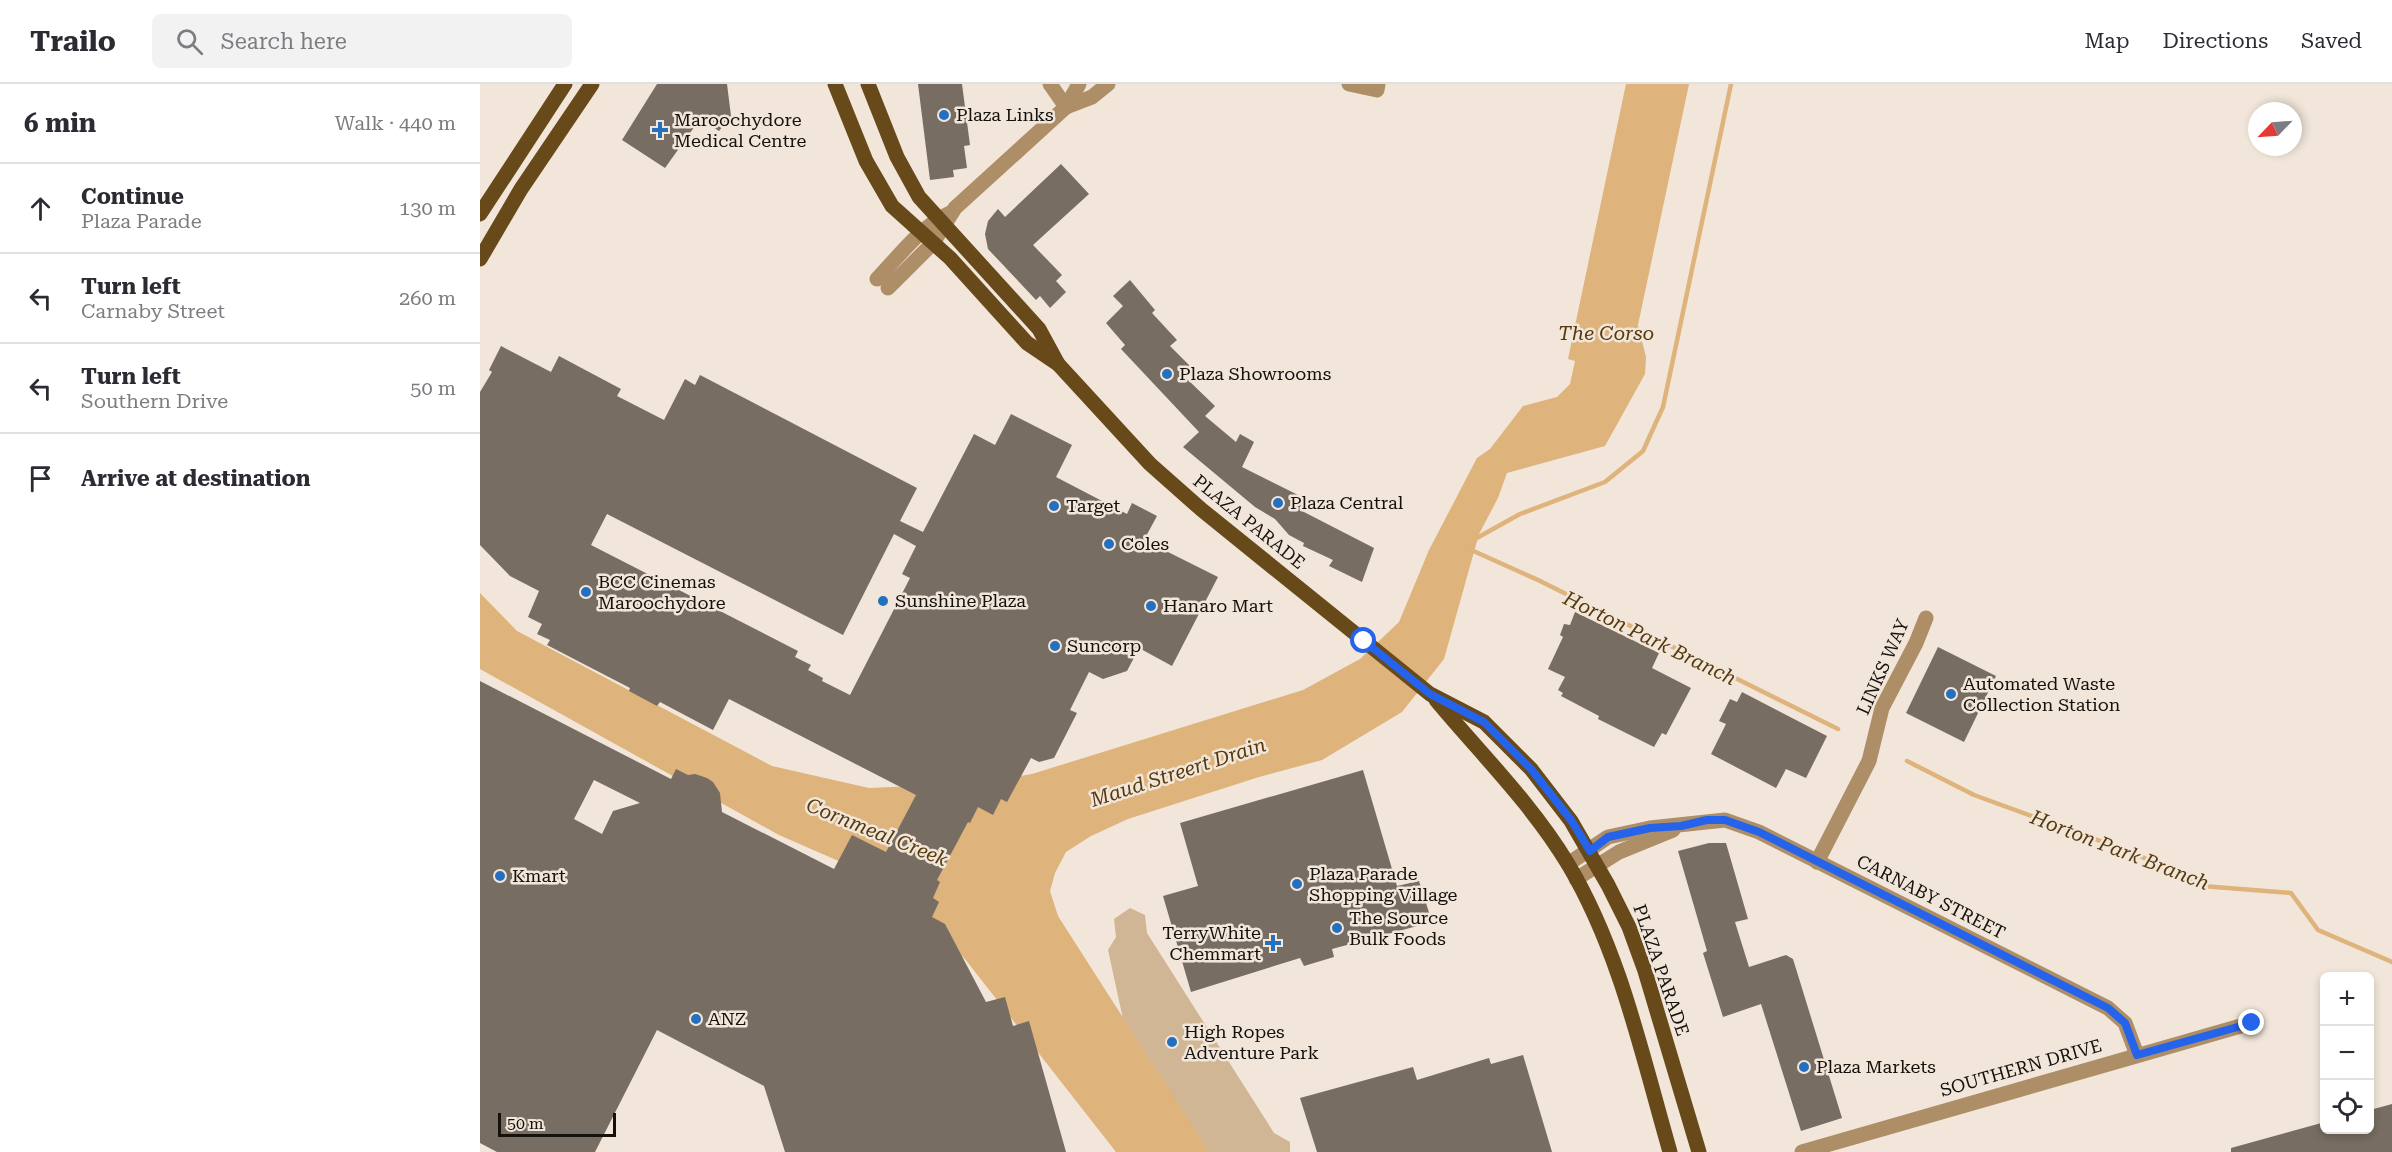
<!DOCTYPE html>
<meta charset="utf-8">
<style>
:root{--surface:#fff;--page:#f2f2f3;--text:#2b2b33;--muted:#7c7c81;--line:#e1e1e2}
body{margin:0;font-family:"Roboto Serif",serif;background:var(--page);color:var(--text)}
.controls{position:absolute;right:18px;bottom:18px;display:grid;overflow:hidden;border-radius:9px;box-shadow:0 3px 9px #0003}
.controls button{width:54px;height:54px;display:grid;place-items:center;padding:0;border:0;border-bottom:2px solid var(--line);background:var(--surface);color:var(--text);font:30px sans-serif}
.compass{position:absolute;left:1768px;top:18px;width:54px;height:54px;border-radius:50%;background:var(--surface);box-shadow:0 3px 9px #0003;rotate:245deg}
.scale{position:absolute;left:18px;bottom:15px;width:118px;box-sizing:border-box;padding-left:6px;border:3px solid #15110d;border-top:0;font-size:16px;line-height:21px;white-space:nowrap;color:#15110d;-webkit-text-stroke:4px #f1e6d9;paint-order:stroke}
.stop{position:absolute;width:18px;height:18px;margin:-14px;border:4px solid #2563eb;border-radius:50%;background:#fff}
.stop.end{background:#2563eb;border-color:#fff;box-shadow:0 2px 6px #0008}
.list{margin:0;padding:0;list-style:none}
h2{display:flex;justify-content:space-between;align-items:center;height:78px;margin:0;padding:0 24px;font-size:26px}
h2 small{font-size:20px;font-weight:400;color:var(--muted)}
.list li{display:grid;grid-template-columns:39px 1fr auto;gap:18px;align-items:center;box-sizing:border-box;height:90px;padding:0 24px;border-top:2px solid var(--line)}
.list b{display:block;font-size:22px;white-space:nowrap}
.list p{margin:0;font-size:20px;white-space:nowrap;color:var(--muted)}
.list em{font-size:20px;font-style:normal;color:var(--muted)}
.icon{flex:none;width:33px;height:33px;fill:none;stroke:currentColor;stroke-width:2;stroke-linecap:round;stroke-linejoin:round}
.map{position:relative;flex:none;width:1912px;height:1068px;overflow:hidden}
header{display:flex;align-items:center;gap:36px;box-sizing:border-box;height:84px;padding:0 30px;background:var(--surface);border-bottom:2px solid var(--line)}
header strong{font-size:28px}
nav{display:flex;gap:33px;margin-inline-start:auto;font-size:21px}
.search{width:420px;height:54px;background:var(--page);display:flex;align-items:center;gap:15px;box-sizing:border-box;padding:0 21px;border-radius:9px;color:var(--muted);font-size:22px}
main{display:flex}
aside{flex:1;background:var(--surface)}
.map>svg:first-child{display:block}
</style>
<header>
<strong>Trailo</strong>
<div class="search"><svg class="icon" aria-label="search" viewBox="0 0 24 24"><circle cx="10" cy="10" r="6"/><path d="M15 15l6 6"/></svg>Search here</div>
<nav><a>Map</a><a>Directions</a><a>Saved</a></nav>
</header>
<main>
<aside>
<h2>6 min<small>Walk · 440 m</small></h2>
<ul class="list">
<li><svg class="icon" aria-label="ahead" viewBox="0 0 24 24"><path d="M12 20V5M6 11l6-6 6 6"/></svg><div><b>Continue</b><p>Plaza Parade</p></div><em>130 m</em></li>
<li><svg class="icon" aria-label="left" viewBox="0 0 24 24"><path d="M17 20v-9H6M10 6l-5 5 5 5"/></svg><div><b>Turn left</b><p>Carnaby Street</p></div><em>260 m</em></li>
<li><svg class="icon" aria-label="left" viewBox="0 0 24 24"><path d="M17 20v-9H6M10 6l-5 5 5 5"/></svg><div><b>Turn left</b><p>Southern Drive</p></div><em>50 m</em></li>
<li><svg class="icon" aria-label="arrive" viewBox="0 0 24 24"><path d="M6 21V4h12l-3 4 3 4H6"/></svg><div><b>Arrive at destination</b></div></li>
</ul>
</aside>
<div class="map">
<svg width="1912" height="1068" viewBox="0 0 1912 1068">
<rect width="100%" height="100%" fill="#f1e6d9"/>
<!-- green -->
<polygon fill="#d1b695" points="650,824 665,831 667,849 794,1049 810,1058 810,1068 672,1068 628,866 636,853 634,835"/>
<!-- water -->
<polygon fill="#deb37c" points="1146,0 1209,0 1158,241 1166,273 1165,290 1125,362 1027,389 1018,414 999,450 964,575 922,628 842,676 779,693 648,735 611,752 586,768 575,789 570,807 578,832 729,1068 636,1068 485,875 418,809 379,786 299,751 0,585 0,509 37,547 292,682 389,704 500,699 552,690 823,606 880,575 919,538 949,466 997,374 1010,365 1043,322 1077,313 1090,300 1095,277 1088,275"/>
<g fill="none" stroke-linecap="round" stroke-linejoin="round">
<!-- stream -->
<g stroke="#deb37c" stroke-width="4.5">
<polyline points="995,455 1040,430 1125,398 1163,367 1183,323 1251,0"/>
<polyline points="989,465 1058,496 1358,645"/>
<polyline points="1427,677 1494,711 1656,770 1722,802 1811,809 1838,846 1912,878"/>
</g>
</g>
<!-- building -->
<g fill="#776d62" fill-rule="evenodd">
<polygon points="177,0 247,0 251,32 239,47 220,35 185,84 142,56"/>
<polygon points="438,0 482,0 490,61 484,62 487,84 473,86 474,93 450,96"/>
<polygon points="581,80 609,110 553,161 582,191 576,197 586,208 570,224 560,212 556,216 508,165 505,150 508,137 518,125 525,133"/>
<polygon points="650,196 675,226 672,229 697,256 690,262 714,286 706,294 735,322 725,332 756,358 760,350 774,358 762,383 826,415 822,427 894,464 882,498 849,482 853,476 823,462 824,459 809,451 795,435 775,423 703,363 719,348 641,265 645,261 626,239 643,222 633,212"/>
<path d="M21,262L71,288L79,272L141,305L137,312L184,336L205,295L215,301L220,291L437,404L420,437L443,448L494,350L515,361L531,330L592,361L576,393L647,430L652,419L677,432L664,456L738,493L692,582L659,564L647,587L623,595L609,588L590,626L597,629L574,674L559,678L551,674L527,718L521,715L513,731L498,723L490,739L488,738L457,796L460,798L453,814L459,818L452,833L465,840L506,918L525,913L533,942L549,937L586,1068H305L284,1002L177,946L115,1068H17L0,1059V597L191,695L196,685L208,691L215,690L227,694L233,698L240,709L242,728L354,785L372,751L406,768L436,711L249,615L233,646L180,618L177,622L149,607L150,604L67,561L70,556L57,550L62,540L48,533L59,507L30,492L0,461V308L12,288L9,286ZM127,430L363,551L414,450L436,462L422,490L430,494L370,611L342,597L343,594L328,586L331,581L315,573L318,567L111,461ZM114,696L160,719L133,727L122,750L94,735Z"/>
<polygon points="1095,528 1179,569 1172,584 1211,604 1186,651 1182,649 1174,663 1118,635 1119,632 1081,612 1083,609 1078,606 1085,593 1068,585 1083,553 1080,551 1084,540 1090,541"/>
<polygon points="1458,563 1516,592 1484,658 1426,629"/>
<polygon points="1262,608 1347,652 1326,694 1306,685 1296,704 1231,670 1246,640 1239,637 1250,615 1257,618"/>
<polygon points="883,686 917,802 939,797 952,838 852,865 854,873 824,882 820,874 711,908 683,812 718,802 700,739"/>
<polygon points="1229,759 1246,759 1268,835 1255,838 1269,883 1306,871 1313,875 1362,1034 1321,1047 1281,920 1243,933 1223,869 1227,867 1198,767"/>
<polygon points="1043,971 1072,1068 837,1068 820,1014 933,983 937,996 1009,974 1011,980"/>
<polygon points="1912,1020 1912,1068 1751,1068 1751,1064 1845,1038 1845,1046 1890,1046 1890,1026"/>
</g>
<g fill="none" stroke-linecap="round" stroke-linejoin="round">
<!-- minor -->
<g stroke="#ad8e66" stroke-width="15">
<polyline points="570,0 586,23"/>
<polyline points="869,0 897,6 898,0"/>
<polyline points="586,23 612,13 628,0"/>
<path d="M397,195C420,171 440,143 470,129"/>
<polyline points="408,204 453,159 475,124 586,23 599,0"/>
<polyline points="1337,778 1389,677 1402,624 1436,559 1446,534"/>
<polyline points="1088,780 1128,753 1170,744 1245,736 1279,748 1628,924 1645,939 1657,971"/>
<polyline points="1096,795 1139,768 1193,746"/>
<polyline points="1322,1068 1771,939"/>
</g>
<!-- major -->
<g stroke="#68491a" stroke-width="15">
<polyline points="355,0 386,77 412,122 470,174 547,259 578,280 670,380 722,426 950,610 1004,638 1051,685 1091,737 1128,801 1149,843 1165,887 1219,1068"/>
<polyline points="388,0 417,73 439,113 559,245 578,280"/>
<polyline points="0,130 85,0"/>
<polyline points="0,175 41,105 112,0"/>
<path d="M956,616C1001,670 1052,720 1088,780C1140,867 1162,971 1190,1068"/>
</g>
</g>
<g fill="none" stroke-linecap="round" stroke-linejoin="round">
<!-- route -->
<polyline stroke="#2563eb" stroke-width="8" points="884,557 950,610 1004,638 1051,685 1091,736 1110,767 1128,753 1170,744 1201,742 1227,736 1245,736 1279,748 1628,924 1645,939 1657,971 1772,939"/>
</g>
<!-- markers -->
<g fill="#2470bf" stroke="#f1e6d9" stroke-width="2">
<circle cx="464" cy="31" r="6"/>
<path d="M177 37h6v6h6v6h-6v6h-6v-6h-6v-6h6z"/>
<circle cx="687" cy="290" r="6"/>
<circle cx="798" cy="419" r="6"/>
<circle cx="574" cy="422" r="6"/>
<circle cx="629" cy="460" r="6"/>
<circle cx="106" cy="508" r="6"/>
<circle cx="403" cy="517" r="6"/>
<circle cx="671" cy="522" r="6"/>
<circle cx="575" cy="562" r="6"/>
<circle cx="1471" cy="610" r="6"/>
<circle cx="20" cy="792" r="6"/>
<circle cx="817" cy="800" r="6"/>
<circle cx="857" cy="844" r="6"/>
<path d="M790 850h6v6h6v6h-6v6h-6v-6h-6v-6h6z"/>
<circle cx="216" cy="935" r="6"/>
<circle cx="692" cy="958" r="6"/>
<circle cx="1324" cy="983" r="6"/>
</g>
<g text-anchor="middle" stroke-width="5" stroke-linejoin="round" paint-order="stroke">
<!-- poi labels -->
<g font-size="18" fill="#15110d" stroke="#f1e6d9" text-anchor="start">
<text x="476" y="37">Plaza Links</text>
<text x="194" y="42">Maroochydore<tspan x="194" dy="21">Medical Centre</tspan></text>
<text x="699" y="296">Plaza Showrooms</text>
<text x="810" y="425">Plaza Central</text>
<text x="586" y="428">Target</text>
<text x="641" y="466">Coles</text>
<text x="118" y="504">BCC Cinemas<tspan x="118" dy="21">Maroochydore</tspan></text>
<text x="415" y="523">Sunshine Plaza</text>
<text x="683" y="528">Hanaro Mart</text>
<text x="587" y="568">Suncorp</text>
<text x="1483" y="606">Automated Waste<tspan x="1483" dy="21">Collection Station</tspan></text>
<text x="829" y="796">Plaza Parade<tspan x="829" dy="21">Shopping Village</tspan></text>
<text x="32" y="798">Kmart</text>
<text x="869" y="840">The Source<tspan x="869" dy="21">Bulk Foods</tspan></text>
<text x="781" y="855" text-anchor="end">TerryWhite<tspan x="781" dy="21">Chemmart</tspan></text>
<text x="228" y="941">ANZ</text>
<text x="704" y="954">High Ropes<tspan x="704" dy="21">Adventure Park</tspan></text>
<text x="1336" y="989">Plaza Markets</text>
</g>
<!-- street labels -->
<g font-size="18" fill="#15110d" stroke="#f1e6d9">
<text transform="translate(769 438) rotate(39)" y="6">PLAZA PARADE</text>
<text transform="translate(1403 583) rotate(-66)" y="6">LINKS WAY</text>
<text transform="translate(1451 813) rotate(27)" y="6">CARNABY STREET</text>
<text transform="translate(1181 886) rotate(71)" y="6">PLAZA PARADE</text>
<text transform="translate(1541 984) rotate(-16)" y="6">SOUTHERN DRIVE</text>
</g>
<!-- water labels -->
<g font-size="20" font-style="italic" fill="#56390d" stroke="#f1e6d9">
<text x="1126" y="256">The Corso</text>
<text transform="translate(1170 554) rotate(26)" y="7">Horton Park Branch</text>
<text transform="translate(698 688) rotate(-18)" y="7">Maud Streert Drain</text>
<text transform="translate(397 748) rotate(22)" y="7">Cornmeal Creek</text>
<text transform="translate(1640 766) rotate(21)" y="7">Horton Park Branch</text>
</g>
</g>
</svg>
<div class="controls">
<button>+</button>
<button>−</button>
<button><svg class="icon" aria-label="locate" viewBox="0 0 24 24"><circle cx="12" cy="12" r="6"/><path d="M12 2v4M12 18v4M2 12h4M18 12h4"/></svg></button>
</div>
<svg class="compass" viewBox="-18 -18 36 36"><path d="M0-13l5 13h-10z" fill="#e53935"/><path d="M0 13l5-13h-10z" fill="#7c7c81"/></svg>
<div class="scale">50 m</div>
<div class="stop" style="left:884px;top:557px"></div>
<div class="stop end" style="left:1772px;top:939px"></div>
</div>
</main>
